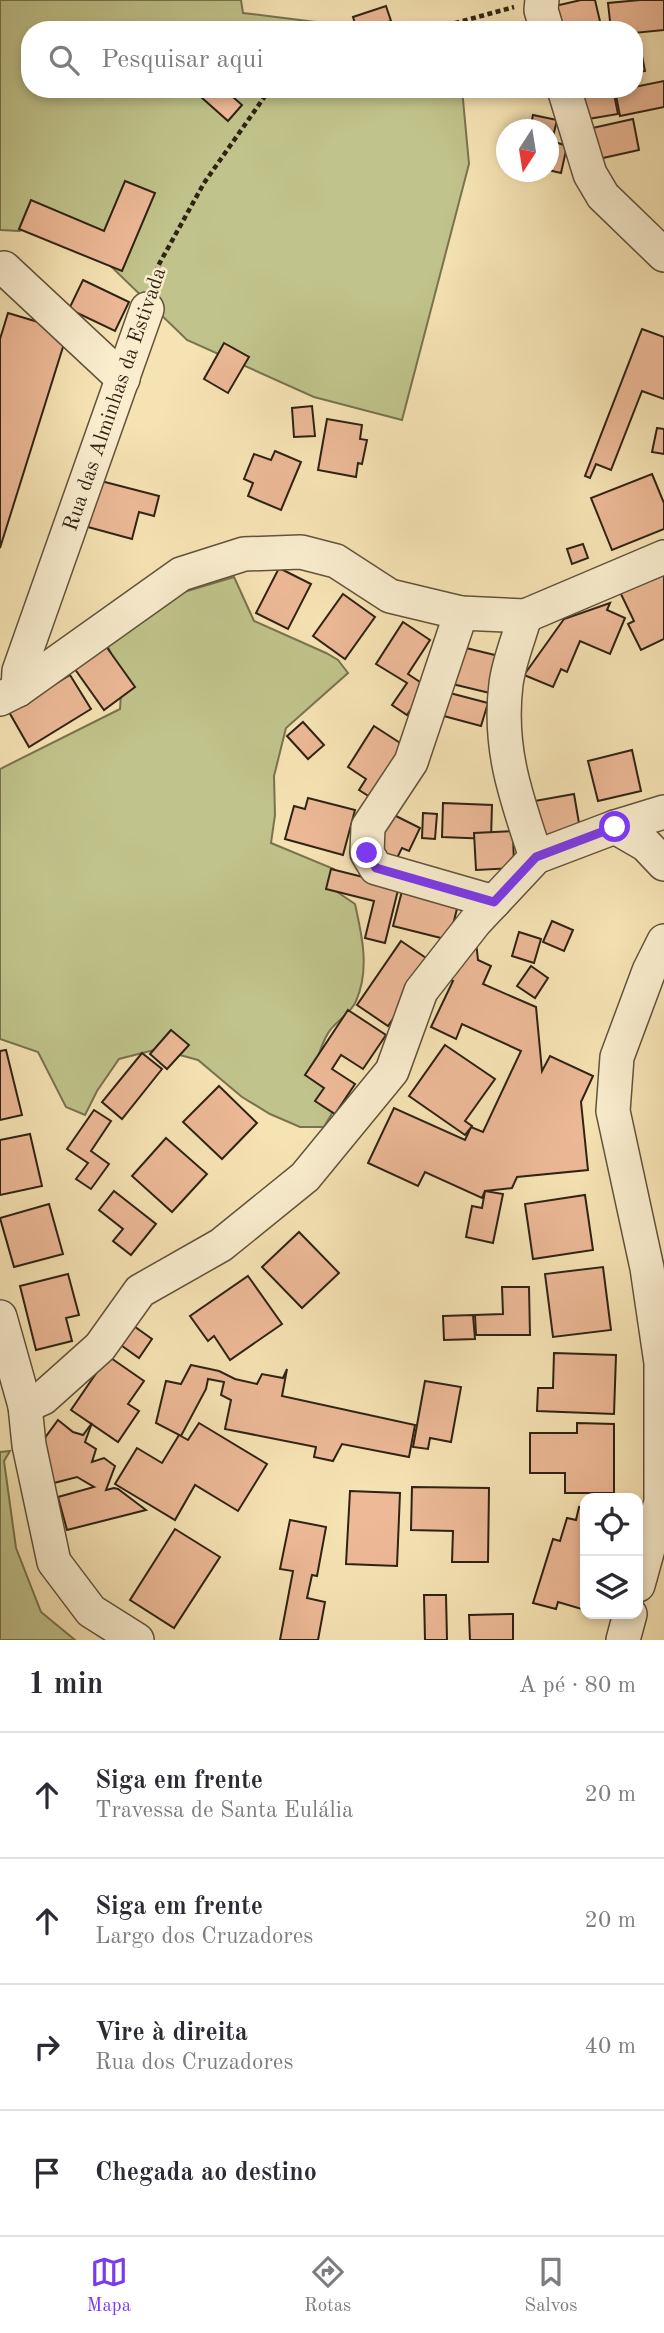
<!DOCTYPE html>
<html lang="pt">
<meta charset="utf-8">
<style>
:root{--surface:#fff;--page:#f7f7f7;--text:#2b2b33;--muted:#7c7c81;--line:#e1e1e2;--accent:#7c3aed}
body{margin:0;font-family:"Old Standard TT",serif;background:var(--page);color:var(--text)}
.controls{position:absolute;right:21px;bottom:21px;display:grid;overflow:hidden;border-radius:14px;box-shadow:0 4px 10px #0003}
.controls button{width:63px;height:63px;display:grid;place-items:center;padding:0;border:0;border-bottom:2px solid var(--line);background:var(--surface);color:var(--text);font:35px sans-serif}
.compass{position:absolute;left:496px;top:119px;width:63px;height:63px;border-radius:50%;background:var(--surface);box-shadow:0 4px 10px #0003;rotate:192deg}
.stop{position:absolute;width:21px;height:21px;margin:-16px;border:5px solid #7c3aed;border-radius:50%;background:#fff}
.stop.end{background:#7c3aed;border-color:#fff;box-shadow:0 2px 7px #0008}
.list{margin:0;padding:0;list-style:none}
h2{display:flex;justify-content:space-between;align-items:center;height:91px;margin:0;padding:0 28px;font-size:30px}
h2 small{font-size:23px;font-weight:400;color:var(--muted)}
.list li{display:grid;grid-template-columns:46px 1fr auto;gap:21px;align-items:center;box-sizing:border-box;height:126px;padding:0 28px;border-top:2px solid var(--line)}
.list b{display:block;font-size:26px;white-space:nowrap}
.list p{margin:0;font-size:23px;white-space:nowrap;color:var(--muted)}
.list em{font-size:23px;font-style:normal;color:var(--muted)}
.icon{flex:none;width:38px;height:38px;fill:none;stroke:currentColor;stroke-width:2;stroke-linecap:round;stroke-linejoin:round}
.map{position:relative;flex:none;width:664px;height:1640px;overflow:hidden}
.search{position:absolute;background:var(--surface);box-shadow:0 4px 10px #0003;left:21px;right:21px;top:21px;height:77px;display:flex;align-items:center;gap:18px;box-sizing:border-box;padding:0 24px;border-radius:28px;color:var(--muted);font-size:26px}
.sheet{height:595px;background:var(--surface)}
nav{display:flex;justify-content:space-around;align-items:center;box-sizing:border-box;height:98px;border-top:2px solid var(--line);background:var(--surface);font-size:19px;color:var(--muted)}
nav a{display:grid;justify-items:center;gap:4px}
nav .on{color:var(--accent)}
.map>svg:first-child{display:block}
</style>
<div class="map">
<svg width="664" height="1640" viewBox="0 0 664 1640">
<rect width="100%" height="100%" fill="#f6e3b4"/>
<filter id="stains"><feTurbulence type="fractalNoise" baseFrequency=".00286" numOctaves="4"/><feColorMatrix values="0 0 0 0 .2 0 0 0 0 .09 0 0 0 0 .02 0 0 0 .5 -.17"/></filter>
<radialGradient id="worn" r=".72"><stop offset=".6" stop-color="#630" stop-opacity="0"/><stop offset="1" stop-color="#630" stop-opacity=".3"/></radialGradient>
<!-- green -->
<g fill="#c0c38b" stroke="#78734f" stroke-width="2">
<polygon points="0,0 241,0 243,13 380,30 30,30 30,89 462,89 469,164 402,420 314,397 187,340 61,218 19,231 0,230"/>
<path d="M234,577L254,621L326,653L338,660L348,673L286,728L274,776L275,815L271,843L334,869L330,887L355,904C362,935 370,970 356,1001C352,1012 338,1020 331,1029C323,1038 320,1053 315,1064L334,1110L324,1127H300L270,1114L242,1097L198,1060L158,1049L119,1059L97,1091L85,1115L66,1107L38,1052L0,1039V769L120,709L122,678L105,640L174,595Z"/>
<polygon points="10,1451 4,1461 16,1548 41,1612 75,1640 0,1640 0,1452"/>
</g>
<!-- building -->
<g fill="#edb997" stroke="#2f2313" stroke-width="2">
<polygon points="581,0 595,0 602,30 560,30 555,6"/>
<polygon points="640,0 664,0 664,30 634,33 634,30 611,30 608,3"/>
<polygon points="386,6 391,21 365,30 357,30 353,17"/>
<polygon points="642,56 645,71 634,73 634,57"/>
<polygon points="664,81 664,107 620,116 615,90 634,89 634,87"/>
<polygon points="192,89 224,89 242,105 228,121"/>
<polygon points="576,89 613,89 618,114 582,120"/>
<polygon points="533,115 557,120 548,157 548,130 530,130"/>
<polygon points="633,119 639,150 594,160 588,129"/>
<polygon points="555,142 567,146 561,173 548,170"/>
<polygon points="125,181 155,193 122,271 19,229 31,200 104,231"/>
<polygon points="83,280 129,302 115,331 69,309"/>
<polygon points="8,313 68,331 0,548 0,339"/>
<polygon points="642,329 664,337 664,399 642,391 611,470 596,464 590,478 585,476"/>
<polygon points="224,343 249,357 228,393 204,379"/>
<polygon points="312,406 315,436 294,437 292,408"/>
<polygon points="327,419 362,425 360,439 367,440 362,464 358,463 356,477 318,470"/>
<polygon points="657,428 664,429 664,454 652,452"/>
<polygon points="275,451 301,462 281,510 248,496 253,483 244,479 254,454 271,460"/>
<polygon points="652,474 664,503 664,529 612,550 591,498"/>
<polygon points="101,481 159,496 154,516 139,512 132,539 88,527"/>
<polygon points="583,544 588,558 572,564 567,549"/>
<polygon points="279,568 311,584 288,629 256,613"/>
<polygon points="664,569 664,639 641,650 628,624 634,621 619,590"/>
<polygon points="343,594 375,617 345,659 313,636"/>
<polygon points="610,603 607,610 625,618 610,654 580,641 567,672 561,669 553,687 524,675 564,619"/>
<polygon points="403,622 430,640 408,674 426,686 407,715 392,705 407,683 376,664"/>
<polygon points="103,642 135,687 104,710 72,665"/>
<polygon points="458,646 503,657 494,694 448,683"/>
<polygon points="70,675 91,709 29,747 9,712"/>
<polygon points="446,692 488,703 481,726 440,715"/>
<polygon points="303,722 324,745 308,759 287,736"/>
<polygon points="374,726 411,750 378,802 359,790 366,779 348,767"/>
<polygon points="632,750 641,791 598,801 588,761"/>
<polygon points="574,794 580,829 535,837 529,802"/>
<polygon points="308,798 355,810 343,855 285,839 294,806 305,809"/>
<polygon points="443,803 492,805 491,839 442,837"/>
<polygon points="384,810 420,828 409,851 402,848 395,862 366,848"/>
<polygon points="423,813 437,814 435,839 422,838"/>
<polygon points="513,831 514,868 476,870 474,833"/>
<polygon points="331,869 399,886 385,943 365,938 374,901 326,889"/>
<polygon points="403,887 459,901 449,940 393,926"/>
<polygon points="552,921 573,930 564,951 543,942"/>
<polygon points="474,923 478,960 491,966 483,984 536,1007 542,1071 550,1056 593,1076 581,1102 588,1170 517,1177 512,1188 485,1191 482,1198 425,1172 418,1186 368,1163 394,1108 465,1140 471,1127 483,1132 521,1051 462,1024 456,1039 431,1027 453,981 448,979"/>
<polygon points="519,932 541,939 534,963 512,956"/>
<polygon points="401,941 432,962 388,1026 357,1005"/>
<polygon points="531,966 548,978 535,998 517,986"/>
<polygon points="348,1010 386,1035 363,1069 341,1055 332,1069 355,1084 335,1114 315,1101 324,1088 305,1075"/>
<polygon points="171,1030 189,1045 167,1069 150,1054"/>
<polygon points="445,1045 495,1079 465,1121 472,1126 465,1135 409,1096"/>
<polygon points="6,1050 22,1115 0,1120 0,1051"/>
<polygon points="142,1053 162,1069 122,1119 102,1102"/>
<polygon points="219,1086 257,1123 222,1159 183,1122"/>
<polygon points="94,1110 111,1121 91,1151 109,1164 91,1189 76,1179 88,1163 67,1149"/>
<polygon points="30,1134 42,1186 0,1195 0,1140"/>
<polygon points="166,1138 207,1174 172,1212 132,1176"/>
<polygon points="114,1191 156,1224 131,1255 113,1241 123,1229 99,1210"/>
<polygon points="485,1191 503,1194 493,1243 466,1237 472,1206 482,1208"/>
<polygon points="585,1195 593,1250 533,1259 525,1204"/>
<polygon points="49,1204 63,1254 14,1267 0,1218"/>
<polygon points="299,1232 339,1273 302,1308 262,1267"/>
<polygon points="603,1267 611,1330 553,1337 545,1274"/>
<polygon points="68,1274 79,1315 66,1318 72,1341 36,1350 20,1286"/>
<polygon points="248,1276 282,1324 230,1360 214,1336 208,1341 190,1316"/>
<polygon points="502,1287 529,1287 530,1335 476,1335 475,1315 503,1314"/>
<polygon points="473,1315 475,1339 444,1340 443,1316"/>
<polygon points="131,1324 152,1339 139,1358 118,1343"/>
<polygon points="554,1353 616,1355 614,1414 537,1411 538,1388 553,1388"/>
<polygon points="108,1356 144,1381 128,1404 139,1411 118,1442 71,1410"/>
<polygon points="191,1365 219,1371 235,1379 257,1384 262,1374 283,1378 287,1369 282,1396 415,1425 409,1457 342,1444 333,1461 314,1457 316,1447 225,1429 231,1400 221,1395 224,1382 208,1379 206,1389 181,1436 156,1423 166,1381 181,1384"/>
<polygon points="425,1381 461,1387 451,1442 430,1438 428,1449 413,1447"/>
<polygon points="58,1420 73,1432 83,1435 92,1423 85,1442 96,1449 92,1462 104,1458 115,1466 106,1490 114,1488 118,1489 146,1510 67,1530 58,1497 94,1487 77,1477 54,1483 45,1450 39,1446"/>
<polygon points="199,1423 267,1464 238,1511 195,1485 175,1520 115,1484 137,1448 162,1463 179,1435 188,1440"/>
<polygon points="577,1423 614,1424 614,1493 565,1493 565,1473 530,1473 530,1433 577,1433"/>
<polygon points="412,1487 489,1488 488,1562 452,1562 453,1531 411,1530"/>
<polygon points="350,1491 400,1493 397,1566 346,1564"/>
<polygon points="579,1507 585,1509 585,1610 558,1602 556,1609 533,1603 553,1539 560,1541 567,1518 576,1520"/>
<polygon points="290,1520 326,1527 317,1576 312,1575 307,1598 325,1602 318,1640 280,1640 293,1571 280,1569"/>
<polygon points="175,1529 220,1557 174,1628 130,1600"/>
<polygon points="424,1595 446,1595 447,1640 425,1640"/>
<polygon points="513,1614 513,1640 470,1640 469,1615"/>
</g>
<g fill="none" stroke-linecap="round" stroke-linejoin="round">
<defs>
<g id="minor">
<polyline points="542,0 541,10 547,30"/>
<polyline points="564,89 590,174 603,196 664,255"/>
<polyline points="4,268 123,379"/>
<polyline points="461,613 411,762 368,827 367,853 376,868 494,902"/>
<path d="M525,616C519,638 509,661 506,684C498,748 516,797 536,857"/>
<polyline points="18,690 19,671 147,309"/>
<polyline points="0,699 18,690 181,574 244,554 301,552 336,561 390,596 461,613 525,616 664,557"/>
<polyline points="615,827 646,845 664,864"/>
<polyline points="0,1317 25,1406 29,1445 54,1562 91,1611 137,1640"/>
<polyline points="25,1406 43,1398 100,1347 140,1291 221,1245 305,1177 392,1071 421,991 475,922 536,857 615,827 664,812"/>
<polyline points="638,1585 661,1502 661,1363 647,1268 613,1111 617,1057 649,971 664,941"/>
<polyline points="623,1640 630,1614"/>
</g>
</defs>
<!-- minor casing -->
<use href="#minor" stroke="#61533b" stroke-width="36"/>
<!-- path -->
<g stroke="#2f2313" stroke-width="4.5" stroke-dasharray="5 3.5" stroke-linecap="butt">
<polyline points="430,30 514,7"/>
<polyline points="154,281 158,266 204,183 270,89"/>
</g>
<!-- minor -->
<use href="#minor" stroke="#f9edce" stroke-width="33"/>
</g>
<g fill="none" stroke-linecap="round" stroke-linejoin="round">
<!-- route -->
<polyline stroke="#7c3aed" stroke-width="9" points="367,853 376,868 494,902 536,857 615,827"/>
</g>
<g text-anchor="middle" stroke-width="5" stroke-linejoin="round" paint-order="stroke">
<!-- street labels -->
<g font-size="21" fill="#2f2313" stroke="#f9edce">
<text transform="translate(114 399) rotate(-71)" y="7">Rua das Alminhas da Estivada</text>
</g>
</g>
<rect width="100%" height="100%" filter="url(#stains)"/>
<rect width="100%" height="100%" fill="url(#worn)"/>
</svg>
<div class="controls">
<button><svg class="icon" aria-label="locate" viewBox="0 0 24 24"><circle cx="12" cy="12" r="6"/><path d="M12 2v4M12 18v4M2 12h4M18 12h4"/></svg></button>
<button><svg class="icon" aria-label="layers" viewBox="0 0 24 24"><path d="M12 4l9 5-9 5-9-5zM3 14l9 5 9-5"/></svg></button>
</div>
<svg class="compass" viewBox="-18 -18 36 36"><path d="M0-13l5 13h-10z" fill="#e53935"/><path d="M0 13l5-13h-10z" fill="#7c7c81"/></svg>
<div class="stop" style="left:615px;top:827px"></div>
<div class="stop end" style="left:367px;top:853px"></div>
<div class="search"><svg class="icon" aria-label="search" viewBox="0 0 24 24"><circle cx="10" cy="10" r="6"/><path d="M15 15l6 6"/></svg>Pesquisar aqui</div>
</div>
<section class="sheet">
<h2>1 min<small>A pé · 80 m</small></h2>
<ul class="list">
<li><svg class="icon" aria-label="ahead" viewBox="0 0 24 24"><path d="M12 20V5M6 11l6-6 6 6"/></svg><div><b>Siga em frente</b><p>Travessa de Santa Eulália</p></div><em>20 m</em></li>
<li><svg class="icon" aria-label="ahead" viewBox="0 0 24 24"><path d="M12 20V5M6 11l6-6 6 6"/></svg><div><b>Siga em frente</b><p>Largo dos Cruzadores</p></div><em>20 m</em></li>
<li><svg class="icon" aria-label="right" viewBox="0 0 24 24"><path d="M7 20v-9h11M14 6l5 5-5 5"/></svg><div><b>Vire à direita</b><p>Rua dos Cruzadores</p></div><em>40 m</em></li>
<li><svg class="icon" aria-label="arrive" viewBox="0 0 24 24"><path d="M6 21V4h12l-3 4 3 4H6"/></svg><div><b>Chegada ao destino</b></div></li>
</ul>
</section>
<nav>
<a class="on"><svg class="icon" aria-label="map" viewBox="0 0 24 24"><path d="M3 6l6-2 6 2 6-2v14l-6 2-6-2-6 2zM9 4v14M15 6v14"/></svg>Mapa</a>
<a><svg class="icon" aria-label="directions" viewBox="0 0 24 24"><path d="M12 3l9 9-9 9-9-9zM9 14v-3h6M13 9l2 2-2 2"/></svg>Rotas</a>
<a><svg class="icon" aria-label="saved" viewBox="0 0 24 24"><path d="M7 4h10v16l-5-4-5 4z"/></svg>Salvos</a>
</nav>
